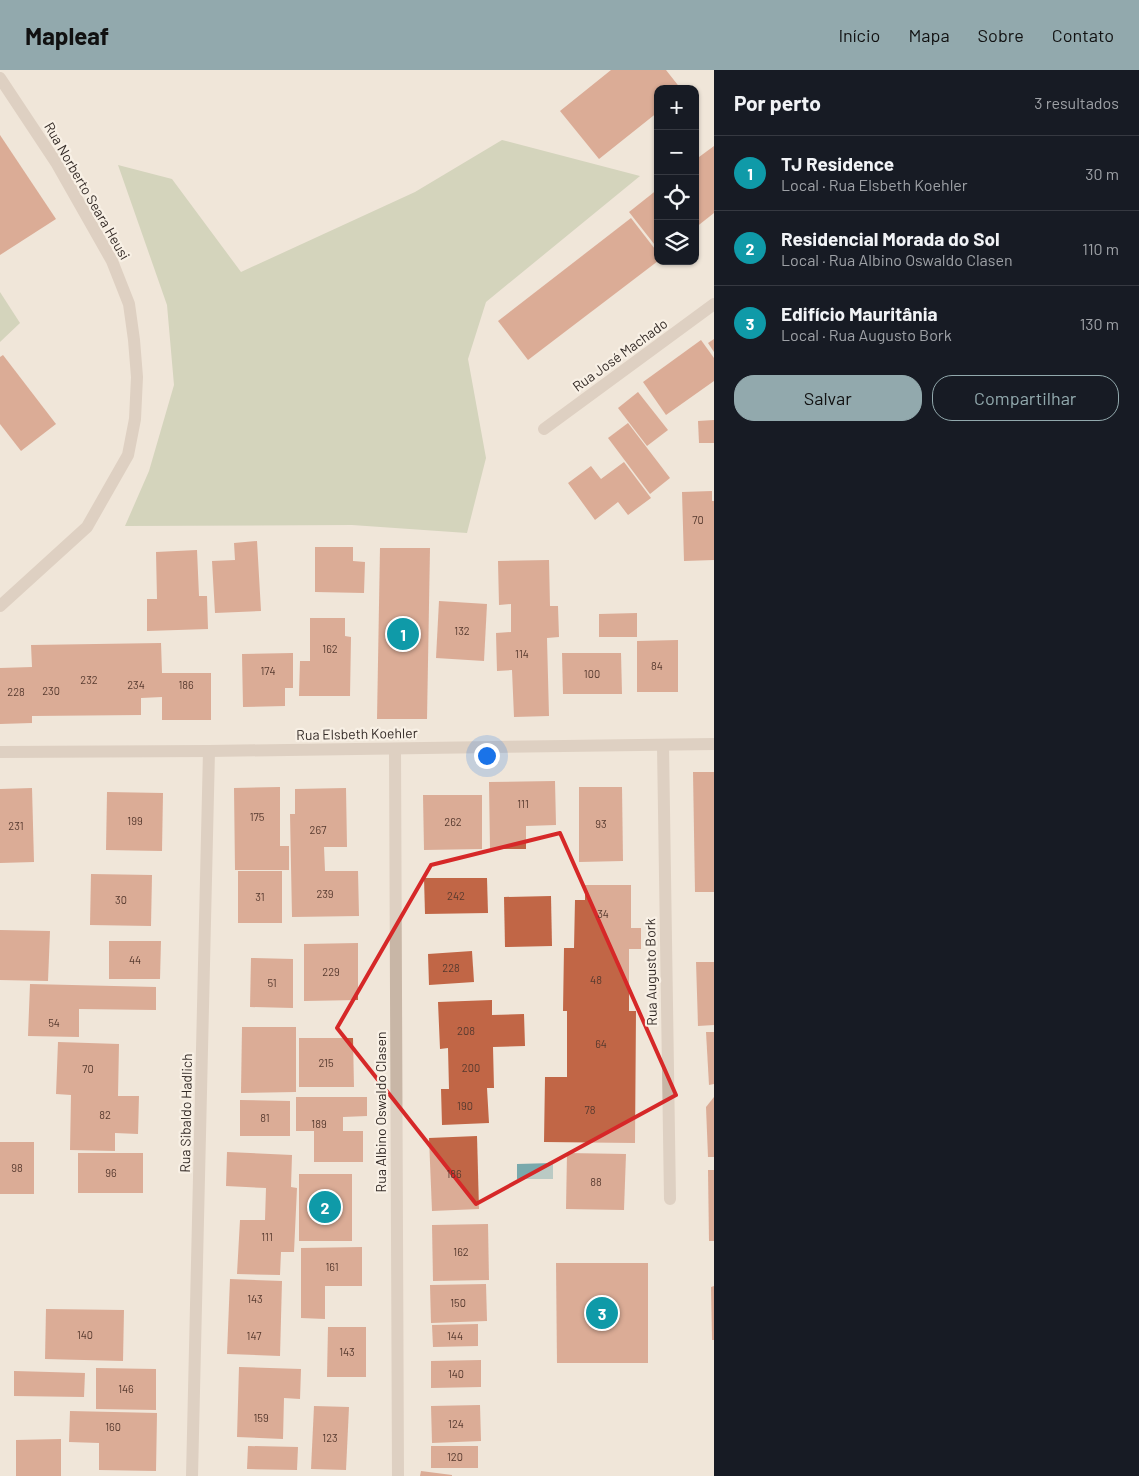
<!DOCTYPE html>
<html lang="pt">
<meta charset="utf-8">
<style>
:root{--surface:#171b24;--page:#242831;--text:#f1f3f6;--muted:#9ea1a6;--line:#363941;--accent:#92a9ad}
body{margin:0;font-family:Barlow,sans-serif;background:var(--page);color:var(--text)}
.controls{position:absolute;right:15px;top:15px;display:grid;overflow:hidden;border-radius:10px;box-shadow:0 1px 4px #0004}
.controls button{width:45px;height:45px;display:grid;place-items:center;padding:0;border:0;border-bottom:1px solid var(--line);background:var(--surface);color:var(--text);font:25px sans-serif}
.you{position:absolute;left:486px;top:685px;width:18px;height:18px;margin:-12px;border:4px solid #fff;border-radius:50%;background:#1a73e8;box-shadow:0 0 0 8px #1a73e833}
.badge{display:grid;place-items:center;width:32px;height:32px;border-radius:50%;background:var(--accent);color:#fff;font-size:16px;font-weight:700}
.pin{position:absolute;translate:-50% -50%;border:2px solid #fff;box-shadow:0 1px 5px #0006}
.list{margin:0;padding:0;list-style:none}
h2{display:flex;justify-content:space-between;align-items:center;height:65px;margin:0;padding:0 20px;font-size:21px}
h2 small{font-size:16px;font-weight:400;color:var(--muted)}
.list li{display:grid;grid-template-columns:32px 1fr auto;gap:15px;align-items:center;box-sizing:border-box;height:75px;padding:0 20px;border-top:1px solid var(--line)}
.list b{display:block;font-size:19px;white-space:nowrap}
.list p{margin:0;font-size:16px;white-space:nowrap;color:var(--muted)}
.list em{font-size:16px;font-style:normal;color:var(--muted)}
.actions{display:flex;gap:10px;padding:15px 20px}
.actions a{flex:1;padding:11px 0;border:1px solid var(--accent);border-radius:20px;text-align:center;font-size:18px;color:var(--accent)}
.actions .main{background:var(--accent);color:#111}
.icon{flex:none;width:28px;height:28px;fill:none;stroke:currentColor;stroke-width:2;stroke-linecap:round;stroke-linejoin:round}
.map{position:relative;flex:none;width:714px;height:1406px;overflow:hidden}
header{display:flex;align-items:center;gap:30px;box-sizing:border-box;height:70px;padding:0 25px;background:var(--accent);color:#111}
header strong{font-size:24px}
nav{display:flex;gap:28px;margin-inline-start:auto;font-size:18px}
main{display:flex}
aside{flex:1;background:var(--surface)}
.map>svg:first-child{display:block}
</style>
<header>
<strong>Mapleaf</strong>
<nav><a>Início</a><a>Mapa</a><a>Sobre</a><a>Contato</a></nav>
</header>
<main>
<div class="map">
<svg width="714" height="1406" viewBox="0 0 714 1406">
<rect width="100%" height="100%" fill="#f0e6d9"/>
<!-- green -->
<g fill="#b1be9a">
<polygon points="502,70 640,106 486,232 468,289 486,388 467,463 352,455 125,456 149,401 174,315 167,235 118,95 172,109 241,202 415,122"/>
<polygon points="0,222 20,253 0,272"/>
</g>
<!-- water -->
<polygon fill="#79a9ac" points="553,1093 553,1109 517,1109 517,1094"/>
<!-- building -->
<g fill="#c16646">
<polygon points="611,0 666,0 681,19 658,19 658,42 599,89 560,41"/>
<polygon points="0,65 56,149 0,185"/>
<polygon points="714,76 714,143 695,158 695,90"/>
<polygon points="658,119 658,179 629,142"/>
<polygon points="631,148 658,183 658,191 528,290 498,251"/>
<polygon points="714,269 714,282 708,273"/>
<polygon points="701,270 714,288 714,311 666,345 643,312"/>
<polygon points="3,285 56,354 21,381 0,354 0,287"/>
<polygon points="638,322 668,360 647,376 618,338"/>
<polygon points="714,350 714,373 699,373 698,351"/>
<polygon points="628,353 670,408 650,424 608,368"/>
<polygon points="624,392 651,428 628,445 618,432 595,450 568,413 591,396 601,409"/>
<polygon points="712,421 712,431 714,431 714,490 684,491 682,422"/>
<polygon points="257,471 261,541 215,543 212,491 235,490 234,473"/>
<polygon points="315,477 353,477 353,491 365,492 364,523 315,522"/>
<polygon points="380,478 430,478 427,649 377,649"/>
<polygon points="197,480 199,526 207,526 208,559 147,561 147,529 157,529 156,482"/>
<polygon points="549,490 550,536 558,536 559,567 547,568 549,646 514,647 512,600 497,601 496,563 511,562 511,534 499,535 498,491"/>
<polygon points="439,531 487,534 484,591 436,588"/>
<polygon points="637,543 637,567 599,567 599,544"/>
<polygon points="310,548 345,548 345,566 351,567 350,626 299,626 300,591 310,591"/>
<polygon points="678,570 678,622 637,622 637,571"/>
<polygon points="161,573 162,603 211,603 211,650 162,650 162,627 141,628 141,645 32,646 32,653 0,654 0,598 32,597 31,575"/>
<polygon points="293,583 293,618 285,618 285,636 243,637 242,584"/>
<polygon points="562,583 621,583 622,624 563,624"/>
<polygon points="693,702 714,702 714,822 695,822"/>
<polygon points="555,711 556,755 526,756 526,779 490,779 489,712"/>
<polygon points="280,717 280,776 289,776 289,800 235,800 234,718"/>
<polygon points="579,717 622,717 623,791 579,792"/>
<polygon points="32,718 34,792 0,793 0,719"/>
<polygon points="346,718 347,777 324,777 325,801 358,801 359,846 292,847 290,744 295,744 295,719"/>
<polygon points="107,722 163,723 162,781 106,780"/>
<polygon points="423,725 482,725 482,779 424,780"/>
<rect x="238" y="801" width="44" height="52"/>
<polygon points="91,804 152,805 151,856 90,855"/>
<polygon points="424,808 487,808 488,843 425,844"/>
<polygon points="585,815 631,815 631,858 641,858 641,879 629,879 629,941 636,941 635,1073 544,1072 545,1007 567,1007 567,941 563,941 564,878 574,878 575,830 585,830"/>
<polygon points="551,826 552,876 505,877 504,827"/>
<polygon points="0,860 50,861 48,911 0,910"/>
<polygon points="109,871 161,871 160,909 109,909"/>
<polygon points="358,873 358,930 304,931 304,874"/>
<polygon points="472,881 474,912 429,915 428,884"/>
<polygon points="251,888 293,889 293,938 250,937"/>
<polygon points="696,892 714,892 714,955 698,956"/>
<polygon points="30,914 156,917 156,940 79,939 79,967 28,966"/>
<polygon points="492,930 492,945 524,944 525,976 493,977 494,1018 487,1018 489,1053 442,1055 441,1019 449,1019 448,978 440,979 438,932"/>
<polygon points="242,957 296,957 296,1022 241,1023"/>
<polygon points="706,962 714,962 714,1014 709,1015"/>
<polygon points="299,968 353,968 354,1017 299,1017"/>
<polygon points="58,972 119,974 118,1026 139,1026 138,1064 115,1063 115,1081 70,1080 71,1025 56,1024"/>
<polygon points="296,1027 367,1027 367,1046 343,1047 343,1061 363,1061 363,1092 314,1092 314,1061 296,1061"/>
<polygon points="714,1027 714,1087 708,1087 706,1037"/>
<polygon points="240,1030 290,1031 290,1066 240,1066"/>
<polygon points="477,1066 479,1139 432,1141 429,1068"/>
<rect x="0" y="1072" width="34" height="52"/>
<polygon points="227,1082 292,1085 291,1117 297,1118 294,1182 281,1182 280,1205 237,1204 240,1150 265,1150 266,1118 226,1116"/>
<rect x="78" y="1083" width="65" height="40"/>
<polygon points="567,1083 626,1084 624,1140 566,1139"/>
<polygon points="708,1100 714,1100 714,1171 709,1171"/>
<rect x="299" y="1104" width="53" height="67"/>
<polygon points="488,1154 489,1210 433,1211 432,1155"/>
<polygon points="362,1177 362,1216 325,1216 325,1249 301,1248 301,1178"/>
<polygon points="556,1193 648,1193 648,1293 557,1293"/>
<polygon points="230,1209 282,1211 280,1286 227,1284"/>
<polygon points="486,1214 487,1251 431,1253 430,1215"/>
<polygon points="714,1216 714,1270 712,1270 711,1217"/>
<polygon points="46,1239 124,1240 123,1291 45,1289"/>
<polygon points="478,1254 478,1276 433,1277 432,1255"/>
<polygon points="328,1257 366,1257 366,1307 327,1307"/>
<polygon points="481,1290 481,1317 431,1318 431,1291"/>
<polygon points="239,1297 301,1299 300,1329 284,1328 283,1369 237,1367"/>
<polygon points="96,1298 156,1299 156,1340 96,1339"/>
<polygon points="14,1301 85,1303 84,1327 14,1326"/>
<polygon points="480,1335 481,1371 432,1373 431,1336"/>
<polygon points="314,1336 349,1337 346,1400 311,1399"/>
<polygon points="70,1341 157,1343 156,1401 99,1400 99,1373 69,1372"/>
<polygon points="61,1369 61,1406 16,1406 16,1370"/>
<polygon points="248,1376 298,1377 297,1400 247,1399"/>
<rect x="431" y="1376" width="47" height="22"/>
<polygon points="421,1401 452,1405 452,1406 420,1406"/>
</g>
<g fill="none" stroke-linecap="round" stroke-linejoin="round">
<!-- minor -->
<g stroke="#c8b6a6" stroke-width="12">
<polyline points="0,8 57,94 112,191 129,234 134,270 137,307 135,349 128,385 87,457 0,536"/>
<polyline points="544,359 714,234"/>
<polyline points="663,676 670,1129"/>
<polyline points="395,679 398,1406"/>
<polyline points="0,682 209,681 714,674"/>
<polyline points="192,1406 209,681"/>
</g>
</g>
<!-- marked area -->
<path d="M0 0H714V1406H0ZM560,763L676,1025L476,1134L337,958L431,795Z" fill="#f0e6d9" fill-opacity=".55" fill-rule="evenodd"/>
<path fill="none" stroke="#d62828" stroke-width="4" stroke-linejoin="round" d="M560,763L676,1025L476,1134L337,958L431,795Z"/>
<g text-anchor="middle" stroke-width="4.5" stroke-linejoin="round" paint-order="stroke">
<!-- number labels -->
<g font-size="11" fill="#573a2f">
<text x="698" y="454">70</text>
<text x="462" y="565">132</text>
<text x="330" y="583">162</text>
<text x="522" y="588">114</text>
<text x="657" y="600">84</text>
<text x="268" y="605">174</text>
<text x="592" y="608">100</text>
<text x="89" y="614">232</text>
<text x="136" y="619">234</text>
<text x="186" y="619">186</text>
<text x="51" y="625">230</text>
<text x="16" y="626">228</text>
<text x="523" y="738">111</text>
<text x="257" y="751">175</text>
<text x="135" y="755">199</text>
<text x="453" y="756">262</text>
<text x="601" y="758">93</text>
<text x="16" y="760">231</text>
<text x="318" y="764">267</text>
<text x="325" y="828">239</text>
<text x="456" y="830">242</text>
<text x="260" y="831">31</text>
<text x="121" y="834">30</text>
<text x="603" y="848">34</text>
<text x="135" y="894">44</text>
<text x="451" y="902">228</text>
<text x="331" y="906">229</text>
<text x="596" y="914">48</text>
<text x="272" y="917">51</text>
<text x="54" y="957">54</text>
<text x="466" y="965">208</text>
<text x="601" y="978">64</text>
<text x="326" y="997">215</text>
<text x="471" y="1002">200</text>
<text x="88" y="1003">70</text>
<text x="465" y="1040">190</text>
<text x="590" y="1044">78</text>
<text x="105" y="1049">82</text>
<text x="265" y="1052">81</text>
<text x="319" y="1058">189</text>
<text x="17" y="1102">98</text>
<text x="111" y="1107">96</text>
<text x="454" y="1108">186</text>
<text x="596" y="1116">88</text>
<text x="267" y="1171">111</text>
<text x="461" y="1186">162</text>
<text x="332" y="1201">161</text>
<text x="255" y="1233">143</text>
<text x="458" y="1237">150</text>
<text x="85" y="1269">140</text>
<text x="254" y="1270">147</text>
<text x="455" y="1270">144</text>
<text x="347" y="1286">143</text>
<text x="456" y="1308">140</text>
<text x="126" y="1323">146</text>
<text x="261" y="1352">159</text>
<text x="456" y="1358">124</text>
<text x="113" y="1361">160</text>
<text x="330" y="1372">123</text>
<text x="455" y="1391">120</text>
</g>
<!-- street labels -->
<g font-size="14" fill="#342b27" stroke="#f8f0e5">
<text transform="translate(87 121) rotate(60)" y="5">Rua Norberto Seara Heusi</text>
<text transform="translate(620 285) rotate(-36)" y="5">Rua José Machado</text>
<text transform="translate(357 664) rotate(-1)" y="5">Rua Elsbeth Koehler</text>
<text transform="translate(651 902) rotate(-91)" y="5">Rua Augusto Bork</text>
<text transform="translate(381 1042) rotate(-90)" y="5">Rua Albino Oswaldo Clasen</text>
<text transform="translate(186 1043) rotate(-89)" y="5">Rua Sibaldo Hadlich</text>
</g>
</g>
</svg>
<div class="controls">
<button>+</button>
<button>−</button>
<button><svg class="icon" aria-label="locate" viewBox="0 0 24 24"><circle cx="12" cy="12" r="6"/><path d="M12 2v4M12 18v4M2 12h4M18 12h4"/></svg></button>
<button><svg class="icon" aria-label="layers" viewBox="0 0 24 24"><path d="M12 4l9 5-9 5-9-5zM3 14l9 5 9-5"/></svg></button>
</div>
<div class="you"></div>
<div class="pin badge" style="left:403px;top:564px;background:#0f9aa8">1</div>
<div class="pin badge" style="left:325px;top:1137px;background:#0f9aa8">2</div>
<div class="pin badge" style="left:602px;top:1243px;background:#0f9aa8">3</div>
</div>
<aside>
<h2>Por perto<small>3 resultados</small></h2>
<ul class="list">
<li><span class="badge" style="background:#0f9aa8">1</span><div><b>TJ Residence</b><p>Local · Rua Elsbeth Koehler</p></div><em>30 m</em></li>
<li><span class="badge" style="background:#0f9aa8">2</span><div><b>Residencial Morada do Sol</b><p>Local · Rua Albino Oswaldo Clasen</p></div><em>110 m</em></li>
<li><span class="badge" style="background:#0f9aa8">3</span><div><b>Edifício Mauritânia</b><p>Local · Rua Augusto Bork</p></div><em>130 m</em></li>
</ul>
<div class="actions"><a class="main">Salvar</a><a>Compartilhar</a></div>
</aside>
</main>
